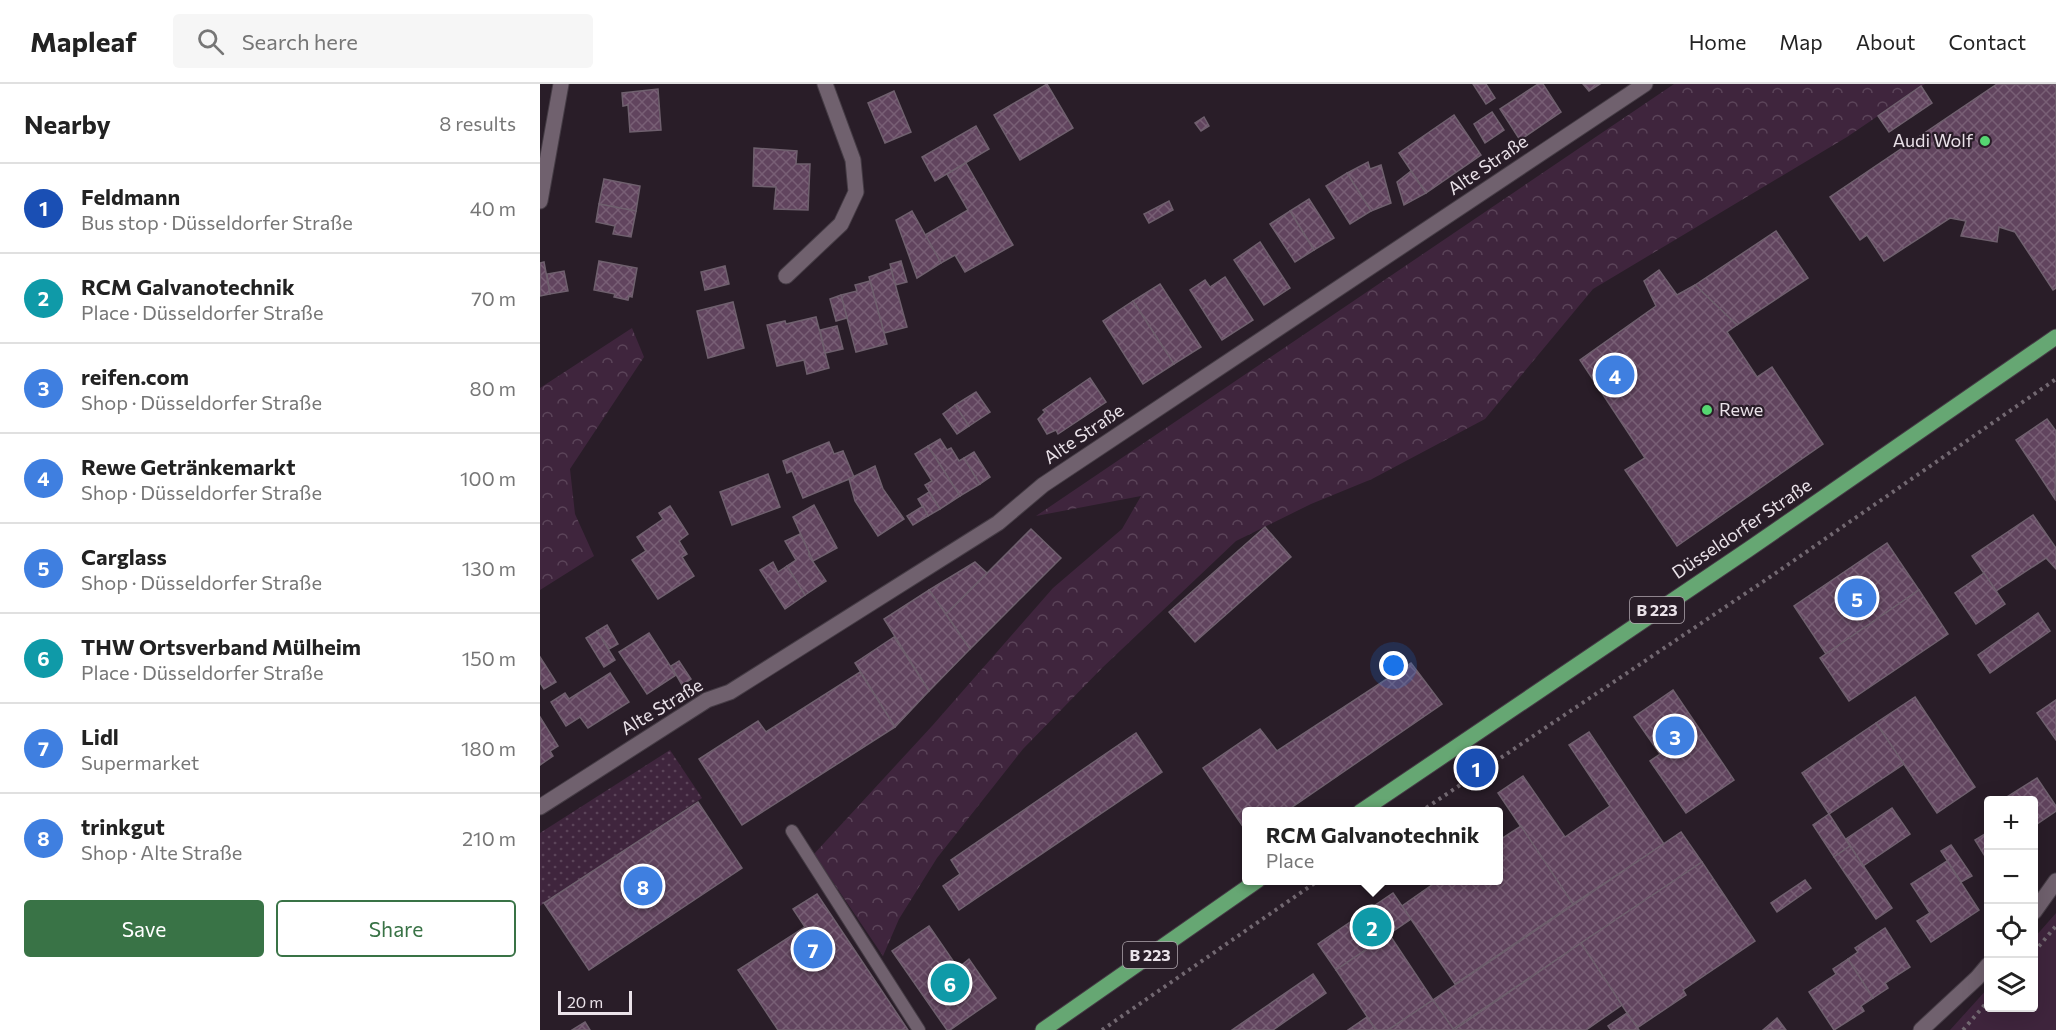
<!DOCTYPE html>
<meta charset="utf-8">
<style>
:root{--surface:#fff;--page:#f6f6f6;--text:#222;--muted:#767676;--line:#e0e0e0;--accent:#397346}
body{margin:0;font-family:Commissioner,sans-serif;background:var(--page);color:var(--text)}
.controls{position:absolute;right:18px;bottom:18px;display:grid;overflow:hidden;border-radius:6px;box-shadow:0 6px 24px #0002}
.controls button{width:54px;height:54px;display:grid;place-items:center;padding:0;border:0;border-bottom:2px solid var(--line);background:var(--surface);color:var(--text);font:30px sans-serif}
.scale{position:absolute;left:18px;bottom:15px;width:74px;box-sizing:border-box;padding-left:6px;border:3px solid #eae2e9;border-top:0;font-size:16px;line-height:21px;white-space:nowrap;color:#eae2e9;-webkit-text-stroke:4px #291d28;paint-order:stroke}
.you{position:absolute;left:854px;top:582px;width:21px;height:21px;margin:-15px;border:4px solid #fff;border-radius:50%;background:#1a73e8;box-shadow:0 0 0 9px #1a73e833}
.badge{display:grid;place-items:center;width:39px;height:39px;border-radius:50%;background:var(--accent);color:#fff;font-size:20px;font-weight:700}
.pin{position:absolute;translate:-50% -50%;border:3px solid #fff;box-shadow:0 2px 6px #0006}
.popup{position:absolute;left:702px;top:723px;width:261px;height:78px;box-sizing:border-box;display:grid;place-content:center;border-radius:6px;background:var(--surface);filter:drop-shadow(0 2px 4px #0005);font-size:20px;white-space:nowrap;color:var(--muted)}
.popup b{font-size:22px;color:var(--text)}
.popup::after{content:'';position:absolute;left:50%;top:100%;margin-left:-12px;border:12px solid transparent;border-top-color:var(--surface)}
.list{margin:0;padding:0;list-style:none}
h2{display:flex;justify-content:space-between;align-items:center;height:78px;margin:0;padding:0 24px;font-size:26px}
h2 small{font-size:20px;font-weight:400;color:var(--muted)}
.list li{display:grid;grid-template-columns:39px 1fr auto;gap:18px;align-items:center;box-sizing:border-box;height:90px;padding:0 24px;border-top:2px solid var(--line)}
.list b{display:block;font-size:22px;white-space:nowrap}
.list p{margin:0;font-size:20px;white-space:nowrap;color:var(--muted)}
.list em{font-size:20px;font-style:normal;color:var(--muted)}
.actions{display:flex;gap:12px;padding:18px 24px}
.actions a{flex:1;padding:14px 0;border:2px solid var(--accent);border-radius:6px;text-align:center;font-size:21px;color:var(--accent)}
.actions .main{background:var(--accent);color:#fff}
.icon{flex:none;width:33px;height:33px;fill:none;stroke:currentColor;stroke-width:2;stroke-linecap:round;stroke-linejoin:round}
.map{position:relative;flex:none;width:1516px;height:946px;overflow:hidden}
header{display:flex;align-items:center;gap:36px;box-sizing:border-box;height:84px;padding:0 30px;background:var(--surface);border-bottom:2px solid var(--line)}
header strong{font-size:28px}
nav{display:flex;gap:33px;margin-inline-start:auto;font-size:21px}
.search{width:420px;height:54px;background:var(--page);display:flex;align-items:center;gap:15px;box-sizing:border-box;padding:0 21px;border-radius:6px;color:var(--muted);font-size:22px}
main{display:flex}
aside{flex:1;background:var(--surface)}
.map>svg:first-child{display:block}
</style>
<header>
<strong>Mapleaf</strong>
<div class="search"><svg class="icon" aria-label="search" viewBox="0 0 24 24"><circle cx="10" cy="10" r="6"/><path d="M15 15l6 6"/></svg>Search here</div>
<nav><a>Home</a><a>Map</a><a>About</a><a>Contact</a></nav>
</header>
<main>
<aside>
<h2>Nearby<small>8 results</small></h2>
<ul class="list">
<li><span class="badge" style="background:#1a4fb4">1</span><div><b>Feldmann</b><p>Bus stop · Düsseldorfer Straße</p></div><em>40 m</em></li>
<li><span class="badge" style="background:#0f9aa8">2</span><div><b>RCM Galvanotechnik</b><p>Place · Düsseldorfer Straße</p></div><em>70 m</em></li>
<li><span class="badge" style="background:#3f7fe0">3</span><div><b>reifen.com</b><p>Shop · Düsseldorfer Straße</p></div><em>80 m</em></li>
<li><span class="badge" style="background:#3f7fe0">4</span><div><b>Rewe Getränkemarkt</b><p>Shop · Düsseldorfer Straße</p></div><em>100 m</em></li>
<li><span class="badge" style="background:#3f7fe0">5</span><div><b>Carglass</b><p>Shop · Düsseldorfer Straße</p></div><em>130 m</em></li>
<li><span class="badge" style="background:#0f9aa8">6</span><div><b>THW Ortsverband Mülheim</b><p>Place · Düsseldorfer Straße</p></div><em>150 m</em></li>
<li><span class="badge" style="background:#3f7fe0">7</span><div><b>Lidl</b><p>Supermarket</p></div><em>180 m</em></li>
<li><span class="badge" style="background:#3f7fe0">8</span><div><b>trinkgut</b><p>Shop · Alte Straße</p></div><em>210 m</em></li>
</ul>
<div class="actions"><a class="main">Save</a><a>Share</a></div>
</aside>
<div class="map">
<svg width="1516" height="946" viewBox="0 0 1516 946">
<defs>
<pattern id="green-dots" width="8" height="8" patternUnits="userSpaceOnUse" patternTransform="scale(1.5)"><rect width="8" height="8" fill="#3f253d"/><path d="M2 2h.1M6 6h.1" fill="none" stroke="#5b4459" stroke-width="1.8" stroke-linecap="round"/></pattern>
<pattern id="forest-crowns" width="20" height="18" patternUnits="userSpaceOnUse" patternTransform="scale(1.5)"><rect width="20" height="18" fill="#3f253d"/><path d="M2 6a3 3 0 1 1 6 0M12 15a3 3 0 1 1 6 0" fill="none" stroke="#5b4459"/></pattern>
<pattern id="building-cross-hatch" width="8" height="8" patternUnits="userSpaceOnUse" patternTransform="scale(1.5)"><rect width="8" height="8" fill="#61445e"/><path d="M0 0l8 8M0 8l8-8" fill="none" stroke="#785f75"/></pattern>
</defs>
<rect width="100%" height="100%" fill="#291d28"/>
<!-- green -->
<polygon fill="url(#green-dots)" points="130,666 162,714 0,822 0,749"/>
<!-- forest -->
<g fill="url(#forest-crowns)">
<polygon points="1134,0 1385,0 1307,53 1053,205 945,335 832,395 771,420 696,457 562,584 483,665 397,774 359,835 343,872 274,770 392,642 513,504 582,445 601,412 496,432"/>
<polygon points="92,244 104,273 30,385 35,430 54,472 0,506 0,304"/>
</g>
<!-- pitch -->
<polygon fill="#3f253d" points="1516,829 1516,946 1410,946 1448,904 1448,924 1494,924 1494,854"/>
<!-- building -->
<g fill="url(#building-cross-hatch)" stroke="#6f606e" stroke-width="1.5">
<polygon points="507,0 533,44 480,76 454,31"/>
<polygon points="933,0 946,0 955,14 946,20"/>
<polygon points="998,0 1003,0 1021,28 980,56 960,25"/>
<polygon points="1043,0 1060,0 1049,7"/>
<polygon points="1457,0 1516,0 1516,204 1513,206 1475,148 1459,143 1457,158 1421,152 1426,137 1410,134 1344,177 1327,151 1320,156 1290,113"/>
<polygon points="1381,2 1392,19 1349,48 1338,32"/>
<polygon points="118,5 121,46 90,48 88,21 83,22 82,9"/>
<polygon points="354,7 371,48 345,59 328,19"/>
<polygon points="952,28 964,46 945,59 934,40"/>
<polygon points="914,31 941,71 886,109 859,69"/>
<polygon points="664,33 669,42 661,47 655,39"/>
<polygon points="436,42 449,65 395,97 382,73"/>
<polygon points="214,64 257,67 256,80 270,80 268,126 234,125 236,103 213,102"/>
<polygon points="828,78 830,85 841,81 851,119 831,127 807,89"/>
<polygon points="426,79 473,161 425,188 415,171 401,179 385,151 428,126 407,90"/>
<polygon points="871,87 886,109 864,121 857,98"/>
<polygon points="807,89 831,127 810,140 786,102"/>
<polygon points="64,95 100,102 96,127 59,120"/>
<polygon points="769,115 794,154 774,166 750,127"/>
<polygon points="629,117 633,126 609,139 604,130"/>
<polygon points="59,120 96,127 91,153 73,150 75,142 56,138"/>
<polygon points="372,127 401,179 377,194 356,136"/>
<polygon points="750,127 774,166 755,178 730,140"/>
<polygon points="1236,147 1268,194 1197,241 1155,201"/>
<polygon points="720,158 750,204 724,221 694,176"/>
<polygon points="59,177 97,184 92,213 89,212 88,216 74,213 75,210 54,206"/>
<polygon points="361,177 367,198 355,201 350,180"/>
<polygon points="4,178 10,210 0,212 0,179"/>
<polygon points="185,182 189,200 165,206 161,188"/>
<polygon points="351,185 367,243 344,249 329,193"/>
<polygon points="1119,186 1137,211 1155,201 1197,241 1187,248 1217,293 1232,283 1283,360 1137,462 1085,386 1105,374 1040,276 1116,222 1104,197"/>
<polygon points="24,187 28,207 10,210 7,190"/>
<polygon points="685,193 713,236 682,256 650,206 665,196 670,203"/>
<polygon points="330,197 347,260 316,268 301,211 317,207 315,201"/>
<polygon points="620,200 661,263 634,280 593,217"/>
<polygon points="301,211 307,234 296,237 290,215"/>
<polygon points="593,217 634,280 603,300 563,237"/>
<polygon points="193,218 204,264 168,274 157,227"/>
<polygon points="276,233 289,284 267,290 264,276 237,282 227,241 245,237 246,240"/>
<polygon points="297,242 303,265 285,269 280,246"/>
<polygon points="550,294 566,318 518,350 516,346 507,350 498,335 505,328 503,326"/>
<polygon points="436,308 450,328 429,342 415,321"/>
<polygon points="415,321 429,342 417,350 403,330"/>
<polygon points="1507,335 1516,347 1515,415 1476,356"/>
<polygon points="400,355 407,366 411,364 419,377 424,374 440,400 420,412 388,362"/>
<polygon points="289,358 294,370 303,367 314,393 263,414 252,387 247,389 243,377"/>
<polygon points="388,362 420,412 400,425 385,401 392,397 375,370"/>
<polygon points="434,368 450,393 440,400 424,374"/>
<polygon points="335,382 343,405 364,435 338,452 315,417 309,395"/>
<polygon points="228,390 240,423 192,441 180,408"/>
<polygon points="389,408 400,425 388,432 378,415"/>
<polygon points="274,421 297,464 273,477 253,433"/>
<polygon points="130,422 148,450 139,457 147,470 142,473 154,492 118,515 92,476 106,467 97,453 123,435 119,429"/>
<polygon points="383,422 388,432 373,441 367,432"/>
<polygon points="1493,431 1516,464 1516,485 1506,474 1456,507 1432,472"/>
<polygon points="725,443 751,473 655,558 629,528"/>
<polygon points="491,445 521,474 430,565 406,530"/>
<polygon points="260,450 269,468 269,472 286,497 265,511 247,482 256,476 245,457"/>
<polygon points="1347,459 1379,506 1286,570 1254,522"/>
<polygon points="233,478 238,488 247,482 265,511 245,525 220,486"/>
<polygon points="435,478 447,489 406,530 389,506"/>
<polygon points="1444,489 1465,520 1436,540 1415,509"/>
<polygon points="389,506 430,565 389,607 344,535"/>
<polygon points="1379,506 1408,550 1309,617 1280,574"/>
<polygon points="1498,529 1510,547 1450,589 1438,571"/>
<polygon points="67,541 78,560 69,565 57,547"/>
<polygon points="57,547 75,576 64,583 46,554"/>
<polygon points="109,549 136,591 107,610 79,568"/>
<polygon points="354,553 389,607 355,643 315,579"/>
<polygon points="0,573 16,598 4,605 0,599"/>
<polygon points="139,577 151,595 142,601 131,582"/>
<polygon points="871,579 902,620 745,728 706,728 706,747 663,684 720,645 737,667"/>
<polygon points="320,588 355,643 202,741 159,675 218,637 226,648"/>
<polygon points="70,589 89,618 48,644 40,633 26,642 11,618 25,609 29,615"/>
<polygon points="1133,606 1194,696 1146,729 1110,677 1120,670 1094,633"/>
<polygon points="1375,613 1435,703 1397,729 1336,639"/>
<polygon points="1516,616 1516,656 1497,629"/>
<polygon points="0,633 18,662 10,667 13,672 0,681"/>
<polygon points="1336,639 1364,680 1289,730 1262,689"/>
<polygon points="1049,648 1124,760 1033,820 958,709 983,692 1025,753 1070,722 1029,661"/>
<polygon points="596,649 622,688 419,826 403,802 420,790 411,776"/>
<polygon points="1497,694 1516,722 1516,727 1494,742 1494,716 1462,716"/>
<polygon points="158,718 202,784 49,886 4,819"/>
<polygon points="1352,724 1370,750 1323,782 1306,755"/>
<polygon points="1289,730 1310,762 1294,773 1273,741"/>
<polygon points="981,742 1033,820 915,900 862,822 899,796 958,796 958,757"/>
<polygon points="1141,748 1162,778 913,945 893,916"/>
<polygon points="1448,748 1448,777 1435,756"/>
<polygon points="1411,761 1432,792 1421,798 1401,767"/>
<polygon points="1310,762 1352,824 1336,835 1294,773"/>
<polygon points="1407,777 1439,826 1391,858 1377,837 1390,829 1371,800"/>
<polygon points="1162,778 1215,857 1143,906 1146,911 1097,944 1041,859"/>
<polygon points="1265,796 1271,804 1237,828 1231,819"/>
<polygon points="853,809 871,835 796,886 778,860"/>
<polygon points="277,810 368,946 238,946 198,886 265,843 253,825"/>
<polygon points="389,842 418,884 429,875 456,914 410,946 407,946 352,867"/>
<polygon points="1345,844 1370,883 1345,899 1348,904 1333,914 1308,875 1318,868 1315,864"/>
<polygon points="849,850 893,916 848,946 836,946 796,886"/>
<polygon points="1041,859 1082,921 1046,946 914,946"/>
<polygon points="1308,875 1333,914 1321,922 1324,927 1294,946 1269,908 1296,890 1293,885"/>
<polygon points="773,890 786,909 733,946 692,946"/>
<polygon points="893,916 914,946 848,946"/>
<polygon points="1087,929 1099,946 1071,946 1068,942"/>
<polygon points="827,933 836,946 808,946"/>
<polygon points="1237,934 1246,946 1223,946"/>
<polygon points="45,938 50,946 32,946"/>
</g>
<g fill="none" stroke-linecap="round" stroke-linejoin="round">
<defs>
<polyline id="lane" points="252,747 379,946"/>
<g id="street">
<polyline points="0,117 21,0"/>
<polyline points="246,192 301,140 316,108 313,76 285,0"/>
<polyline points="0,723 167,616 190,608 458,439 503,401 1105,0"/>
<polyline points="1494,828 1516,797"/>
<polyline points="1381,946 1437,894 1448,881"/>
</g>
<g id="primary">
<polyline points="820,728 1209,465 1516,253"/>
<polyline points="503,946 718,796"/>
</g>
</defs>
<!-- lane casing -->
<use href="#lane" stroke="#453c45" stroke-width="14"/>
<!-- street casing -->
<use href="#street" stroke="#453c45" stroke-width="17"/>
<!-- primary casing -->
<use href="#primary" stroke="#453c45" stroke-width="17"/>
<!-- path -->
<g stroke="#726871" stroke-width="4" stroke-dasharray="3 4.5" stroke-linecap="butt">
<polyline points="880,728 1230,493 1516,295"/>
<polyline points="1494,868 1516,842"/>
<polyline points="562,946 779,796"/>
<polyline points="1423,946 1448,917"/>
</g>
<!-- lane -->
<use href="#lane" stroke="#70616e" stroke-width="12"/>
<!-- street -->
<use href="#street" stroke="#70616e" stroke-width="15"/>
<!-- primary -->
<use href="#primary" stroke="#66a773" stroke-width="15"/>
</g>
<!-- markers -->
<g fill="#55d671" stroke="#291d28" stroke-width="2">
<circle cx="1445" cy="57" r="6"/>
<circle cx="1167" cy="326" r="6"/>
</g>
<g text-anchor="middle" stroke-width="4.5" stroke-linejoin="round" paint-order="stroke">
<!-- shield labels -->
<g fill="#291d28" stroke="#b0a7af" stroke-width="1.5">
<rect x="1090" y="513" width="54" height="26" rx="4.5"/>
<rect x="583" y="858" width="54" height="26" rx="4.5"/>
</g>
<g font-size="16" font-weight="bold" fill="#eae2e9">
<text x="1117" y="532">B 223</text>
<text x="610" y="877">B 223</text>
</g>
<!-- poi labels -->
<g font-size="18" fill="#eae2e9" stroke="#291d28" text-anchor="end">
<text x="1433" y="63">Audi Wolf</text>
<text x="1179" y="332" text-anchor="start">Rewe</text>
</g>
<!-- street labels -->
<g font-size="18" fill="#eae2e9" stroke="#291d28">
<text transform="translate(948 81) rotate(-34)" y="6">Alte Straße</text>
<text transform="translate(544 350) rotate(-34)" y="6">Alte Straße</text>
<text transform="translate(1202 445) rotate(-34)" y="6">Düsseldorfer Straße</text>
<text transform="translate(122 623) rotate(-31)" y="6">Alte Straße</text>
</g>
</g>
</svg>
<div class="controls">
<button>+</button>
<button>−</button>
<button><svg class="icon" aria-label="locate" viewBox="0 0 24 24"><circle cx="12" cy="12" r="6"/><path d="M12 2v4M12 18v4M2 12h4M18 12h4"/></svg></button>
<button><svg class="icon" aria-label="layers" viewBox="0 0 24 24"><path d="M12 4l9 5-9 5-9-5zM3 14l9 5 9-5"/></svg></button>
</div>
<div class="scale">20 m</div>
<div class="you"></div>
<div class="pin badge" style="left:936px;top:684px;background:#1a4fb4">1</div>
<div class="pin badge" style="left:832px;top:843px;background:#0f9aa8">2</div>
<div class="popup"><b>RCM Galvanotechnik</b>Place</div>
<div class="pin badge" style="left:1135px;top:652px;background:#3f7fe0">3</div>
<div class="pin badge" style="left:1075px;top:291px;background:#3f7fe0">4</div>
<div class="pin badge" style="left:1317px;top:514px;background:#3f7fe0">5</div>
<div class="pin badge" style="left:410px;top:899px;background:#0f9aa8">6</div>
<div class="pin badge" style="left:273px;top:865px;background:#3f7fe0">7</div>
<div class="pin badge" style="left:103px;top:802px;background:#3f7fe0">8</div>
</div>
</main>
